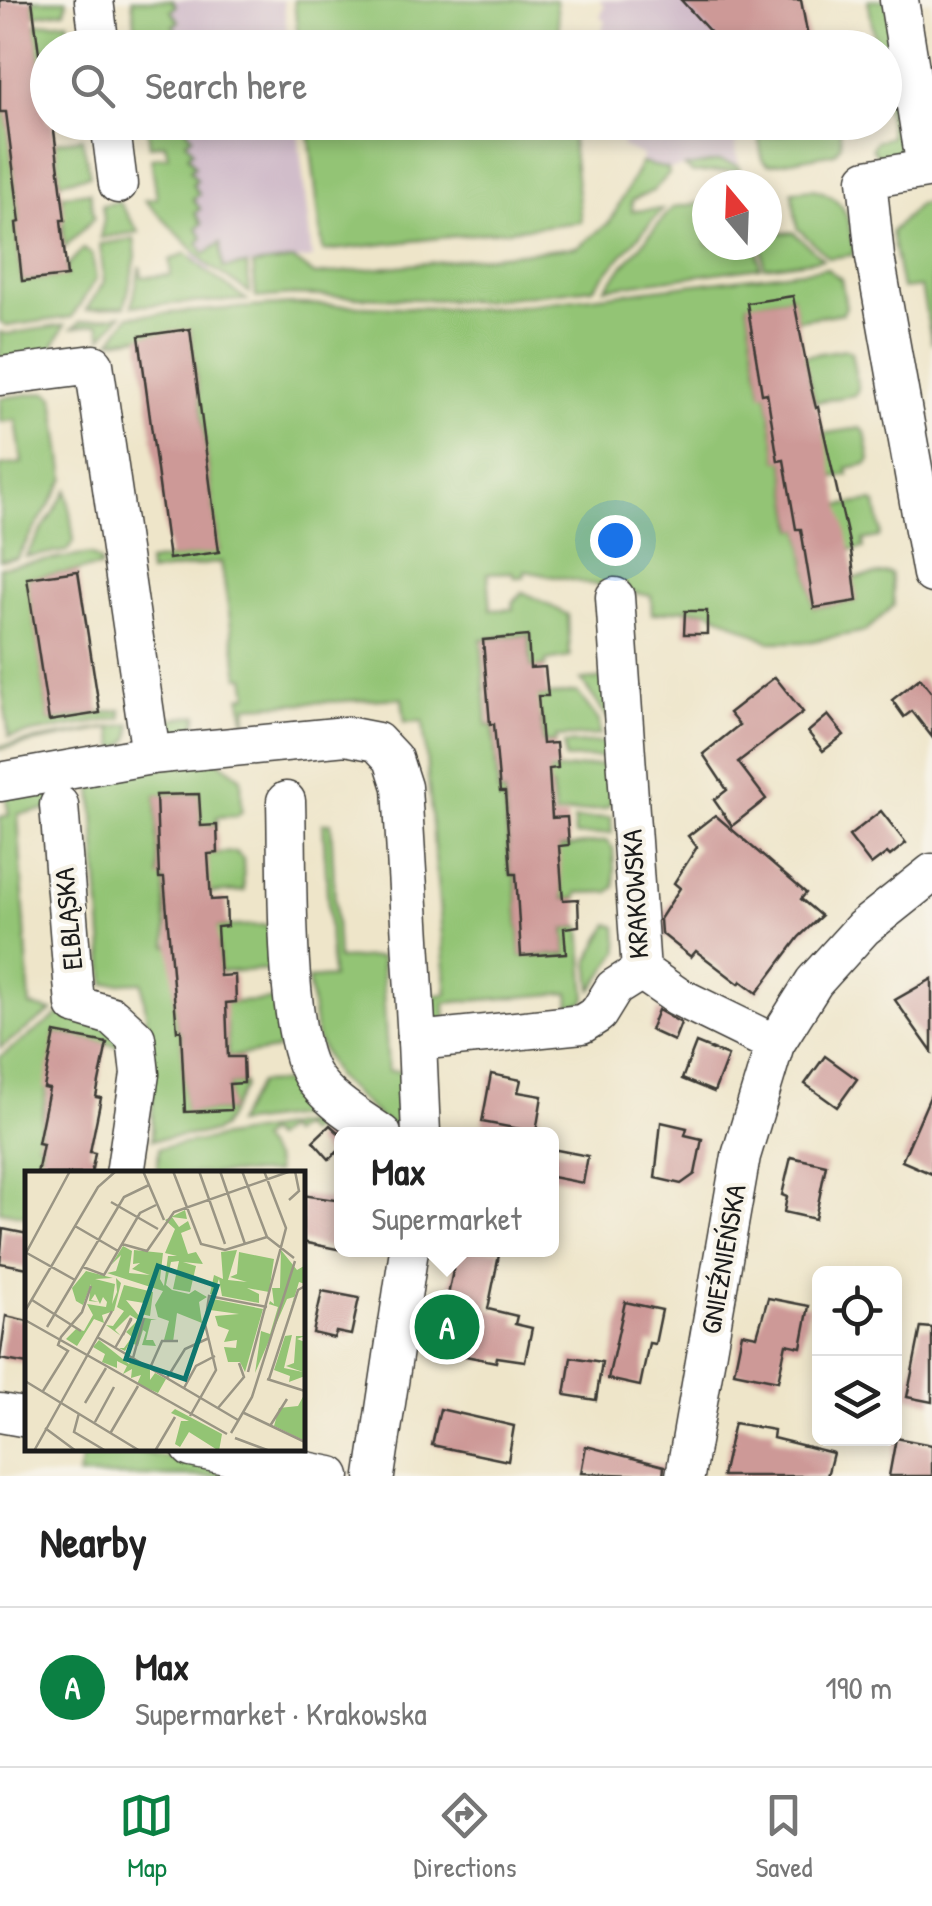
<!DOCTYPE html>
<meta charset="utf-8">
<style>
:root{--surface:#fff;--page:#f6f6f6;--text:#222;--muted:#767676;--line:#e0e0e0;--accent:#0b8043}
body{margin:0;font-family:"Patrick Hand",sans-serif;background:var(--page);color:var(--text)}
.controls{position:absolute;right:30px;bottom:30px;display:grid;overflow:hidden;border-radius:15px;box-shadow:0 5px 15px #0003}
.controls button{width:90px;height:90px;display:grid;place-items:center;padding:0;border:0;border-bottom:2px solid var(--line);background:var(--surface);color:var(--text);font:50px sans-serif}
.compass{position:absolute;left:692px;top:170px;width:90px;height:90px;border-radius:50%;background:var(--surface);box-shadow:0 5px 15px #0003;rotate:341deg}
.you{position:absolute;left:615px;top:540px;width:35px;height:35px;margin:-25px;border:8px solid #fff;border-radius:50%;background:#1a73e8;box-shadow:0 0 0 15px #1a73e833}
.badge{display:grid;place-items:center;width:65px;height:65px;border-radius:50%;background:var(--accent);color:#fff;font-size:32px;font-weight:700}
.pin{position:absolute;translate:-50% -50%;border:5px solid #fff;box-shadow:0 2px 10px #0006}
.popup{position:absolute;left:334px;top:1127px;width:225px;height:130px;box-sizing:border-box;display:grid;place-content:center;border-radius:15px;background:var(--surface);filter:drop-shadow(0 2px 8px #0005);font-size:32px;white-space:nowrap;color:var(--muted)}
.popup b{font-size:38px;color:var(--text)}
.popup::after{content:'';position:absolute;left:50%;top:100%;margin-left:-20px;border:20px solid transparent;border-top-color:var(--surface)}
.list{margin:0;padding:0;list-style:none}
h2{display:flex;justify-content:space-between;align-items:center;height:130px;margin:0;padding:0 40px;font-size:42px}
h2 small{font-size:32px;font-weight:400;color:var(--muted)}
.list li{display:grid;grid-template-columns:65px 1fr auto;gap:30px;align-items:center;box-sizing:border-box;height:160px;padding:0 40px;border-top:2px solid var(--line)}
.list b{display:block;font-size:38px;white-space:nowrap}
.list p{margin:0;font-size:32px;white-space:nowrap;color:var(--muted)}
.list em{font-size:32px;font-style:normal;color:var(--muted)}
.icon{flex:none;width:55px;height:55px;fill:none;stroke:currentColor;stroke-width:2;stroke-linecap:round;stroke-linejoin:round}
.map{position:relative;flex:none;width:932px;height:1476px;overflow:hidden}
.search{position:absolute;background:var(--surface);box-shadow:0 5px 15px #0003;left:30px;right:30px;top:30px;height:110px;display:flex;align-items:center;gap:25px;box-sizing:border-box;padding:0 35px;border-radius:55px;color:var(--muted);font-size:38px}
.sheet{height:290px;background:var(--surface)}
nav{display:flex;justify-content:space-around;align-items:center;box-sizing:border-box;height:140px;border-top:2px solid var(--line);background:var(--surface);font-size:28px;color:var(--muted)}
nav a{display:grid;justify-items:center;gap:5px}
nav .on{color:var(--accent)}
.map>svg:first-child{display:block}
</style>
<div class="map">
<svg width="932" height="1476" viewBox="0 0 932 1476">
<rect width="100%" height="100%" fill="#f7f3e8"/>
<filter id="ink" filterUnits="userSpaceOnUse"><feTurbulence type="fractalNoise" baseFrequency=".01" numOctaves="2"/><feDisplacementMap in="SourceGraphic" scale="20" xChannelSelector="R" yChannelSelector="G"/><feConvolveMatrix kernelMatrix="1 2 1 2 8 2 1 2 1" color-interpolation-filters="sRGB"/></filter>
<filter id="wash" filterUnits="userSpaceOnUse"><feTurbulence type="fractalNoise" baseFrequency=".0048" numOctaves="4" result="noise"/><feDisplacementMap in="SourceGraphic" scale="40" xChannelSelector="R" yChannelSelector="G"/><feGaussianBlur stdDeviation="2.25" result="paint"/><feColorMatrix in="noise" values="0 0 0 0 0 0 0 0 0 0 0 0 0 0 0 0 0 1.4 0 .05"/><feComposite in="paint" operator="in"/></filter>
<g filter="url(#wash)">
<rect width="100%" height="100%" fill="#eee5c9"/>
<!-- industrial -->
<g fill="#d1bdca">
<polygon points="165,0 283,0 289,47 170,47"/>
<polygon points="599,0 712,0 720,47 604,47 608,35 601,32 606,20 600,18 605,5"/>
<polygon points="179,123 297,123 312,258 195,272"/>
<polygon points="622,123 732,123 739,166 720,161 666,170 641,163 642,155 621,147 625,136 619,133"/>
</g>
<!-- green -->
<g fill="#93c474" stroke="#587048" stroke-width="2.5">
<polygon points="32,0 67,0 65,11 34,15"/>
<polygon points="132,0 172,0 176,6 171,11 179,21 173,26 180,35 175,40 181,47 138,47"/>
<polygon points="294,0 556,0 561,47 299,47"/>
<path d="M868,0H888L908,158C893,160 881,164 872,148L876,141L890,137L885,101L884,48L876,47Z"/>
<polygon points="68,21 72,47 48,48 47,68 41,69 35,24"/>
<polygon points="0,103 1,112 6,112 20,222 16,224 22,281 67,276 66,267 83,249 92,254 96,279 72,317 7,326 0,322"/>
<polygon points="147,123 189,123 185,126 192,137 186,141 193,151 188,155 195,166 190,170 197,180 192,184 199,194 193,199 200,209 195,213 202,224 197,228 203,238 198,243 205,254 220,243 223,268 247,265 250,293 209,266 145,200 157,198 151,158 168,156 165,144 150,146"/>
<polygon points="308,123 570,123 581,222 323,251"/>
<polygon points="823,123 839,123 841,144 835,153 769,165 762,160 759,138 823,126"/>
<polygon points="82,138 90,175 60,182 55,142"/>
<polygon points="720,161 739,166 740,170 693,173 685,167"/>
<polygon points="641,163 668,169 669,174 653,191 632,200 632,211 663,209 593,288 479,301 292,295 256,298 253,265 294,260 315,275 578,247 610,222"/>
<path d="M813,189C849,198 849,222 854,253L852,255L829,258L797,228L792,191Z"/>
<polygon points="90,192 94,218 64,248 62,195"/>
<polygon points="119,202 139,232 100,238 104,219 102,205"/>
<polygon points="707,202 707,245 757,245 760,267 605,288 673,207"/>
<polygon points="932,202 932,344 921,287 902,289 891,232 919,204"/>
<polygon points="767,225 768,234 793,232 823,259 764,267 762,245 767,245"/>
<polygon points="134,239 136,256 125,306 86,310 104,282 100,244"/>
<polygon points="186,253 207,272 247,300 132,306 140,266 142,277 171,275 170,260"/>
<polygon points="826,268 841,279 846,307 843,313 797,320 792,296 747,304 762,393 767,393 778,460 784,460 795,529 801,529 814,608 856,601 853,578 888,573 891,574 894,605 866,631 807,642 770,642 708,610 684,609 652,614 651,596 525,571 524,577 514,577 513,572 488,573 491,610 513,609 512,603 523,592 568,615 570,657 546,661 546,666 531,668 529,635 481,639 487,725 493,726 498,793 504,793 510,874 515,874 521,956 566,954 565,928 581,927 586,998 583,1003 570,1006 569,993 445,1003 446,1026 433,1025 427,996 447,994 423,721 405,722 402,698 247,706 245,728 241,697 248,695 245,677 239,677 221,562 149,573 148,562 219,551 190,330 111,341 129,316 294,304 468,309 519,306"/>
<polygon points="121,315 102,338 99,324 73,328 80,322"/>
<polygon points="65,325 46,359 0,365 0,332 6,334"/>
<polygon points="846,349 851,352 858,389 855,395 815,402 803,356"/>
<polygon points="47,392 54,397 65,479 17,558 0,560 0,466 22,463 16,420 0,422 0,398"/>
<polygon points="860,428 865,432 870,460 867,464 847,468 848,475 832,477 820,434"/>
<polygon points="67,490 74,541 67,551 25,557"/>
<polygon points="872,501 876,504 881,532 879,537 863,540 864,548 848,550 837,506"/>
<polygon points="91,554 100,561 101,567 28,578 49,721 121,710 122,718 9,737 0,674 0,567"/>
<polygon points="612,678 615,728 581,680"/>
<polygon points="577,692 599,721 600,735 556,737 556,742 543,742 541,718 537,717 534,697"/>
<polygon points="198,715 195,726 188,735 167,735 155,721"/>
<path d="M131,724C131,739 130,743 116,749L111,728L0,749V746Z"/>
<polygon points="606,742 607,757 565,759 564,744"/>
<polygon points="214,758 241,778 242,811 237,816 217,817 217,825 201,826 198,794 156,795 159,877 164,878 167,946 172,947 177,1030 181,1030 186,1112 230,1110 229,1084 244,1083 244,1087 222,1127 214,1132 152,1140 153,1070 142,982 105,984 92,785 66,790 51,809 18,814 30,1006 52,1011 0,1048 0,817 9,815 5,793"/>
<polygon points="605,764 608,767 611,804 604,809 555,815 552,787 547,787 546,772"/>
<polygon points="611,817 612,833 575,836 574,820"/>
<polygon points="323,823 331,823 338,959 381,957 388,1071 403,1071 403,1120 389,1126 336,1077 317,1038 308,979 332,977"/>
<polygon points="606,841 613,848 615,887 609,892 577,893 577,898 563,899 556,848"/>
<polygon points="236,852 243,859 244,891 210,893 202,854"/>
<polygon points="609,924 617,927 619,951 592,990 589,960"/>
<polygon points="266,925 277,940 274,969 219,972 218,946 212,927"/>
<polygon points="275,1000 284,1040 276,1050 228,1057 227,1027 221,1003"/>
<polygon points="61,1013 111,1025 129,1048 55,1033 38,1143 43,1144 37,1173 28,1174 27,1216 0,1211 0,1057"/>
<polygon points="285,1082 317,1106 315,1114 235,1124 259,1083"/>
<polygon points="329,1119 346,1134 342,1136 331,1124 321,1132 316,1126 307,1134 301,1126 290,1134 285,1129 273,1139 267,1133 259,1140 274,1160 276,1173 157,1174 159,1148"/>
<polygon points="84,1448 124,1449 266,1476 78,1476"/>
</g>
<g id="blocks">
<!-- building -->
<g fill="#cd9997">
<polygon points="0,0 32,0 48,122 53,122 65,220 61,220 67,276 22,281 16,223 20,222 6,112 0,112"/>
<polygon points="681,0 801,0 810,48 725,48"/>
<polygon points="793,296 810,383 816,408 818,407 851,551 857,601 814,608 801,529 796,529 784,460 778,461 767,393 762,394 747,303"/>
<polygon points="190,329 219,552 169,559 139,336"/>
<polygon points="78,571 100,713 49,721 27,578"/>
<polygon points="685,611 707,611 707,634 684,634"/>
<polygon points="528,636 530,668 545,667 548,696 538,696 542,744 556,743 558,768 549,769 552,818 567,817 569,845 559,846 563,900 578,899 579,926 564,928 566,953 521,956 516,874 511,874 505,792 500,792 494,724 490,724 483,640"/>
<polygon points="775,677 803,712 738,762 766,799 732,826 714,800 727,790 703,754 739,725 729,713"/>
<polygon points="920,678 932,693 932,737 912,711 904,717 892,700"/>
<polygon points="828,715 844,735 823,751 808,732"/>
<polygon points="199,794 201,826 217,825 218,853 208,854 211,900 226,899 227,926 217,927 220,976 235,975 236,1002 226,1003 228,1057 243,1057 244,1083 229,1084 231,1110 185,1112 181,1030 177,1031 164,878 159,878 156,795"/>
<polygon points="881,811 906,843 890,856 887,853 871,865 849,836"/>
<polygon points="715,815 806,893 801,899 821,916 799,937 757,993 741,981 739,984 696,951 691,957 661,933 660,919 680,888 674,883 697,847 688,836"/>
<polygon points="932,979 932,1052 895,1000"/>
<polygon points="658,1010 681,1023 674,1041 650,1030"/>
<polygon points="55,1033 107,1043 96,1097 101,1098 90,1152 95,1153 91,1174 37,1174 43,1144 38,1143 49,1089 44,1088"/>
<polygon points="696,1043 728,1056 714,1092 682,1079"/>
<polygon points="825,1056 857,1079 837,1107 805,1084"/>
<polygon points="491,1074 521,1080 518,1092 542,1096 536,1132 482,1122"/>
<polygon points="932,1092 932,1174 902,1161"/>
<polygon points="661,1122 687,1128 685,1135 702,1139 695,1174 681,1184 655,1178"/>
<polygon points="330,1125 342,1136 342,1148 329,1159 313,1141"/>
<polygon points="552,1149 588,1156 583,1183 552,1177"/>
<polygon points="791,1157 826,1165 815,1219 784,1212 787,1197 782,1195"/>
<polygon points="302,1195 342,1201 342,1250 302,1242"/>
<polygon points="3,1229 28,1234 28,1268 0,1263"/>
<polygon points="457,1250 500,1250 488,1309 517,1316 515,1324 532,1328 525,1361 497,1357 496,1362 440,1351 444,1332 441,1331"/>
<polygon points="322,1291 359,1298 351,1335 336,1332 334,1338 313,1333"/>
<polygon points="768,1298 809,1306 801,1347 786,1344 778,1381 734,1372 742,1333 757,1336"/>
<polygon points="625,1302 662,1310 655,1344 649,1343 640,1386 608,1379"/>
<polygon points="6,1316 28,1321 28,1364 0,1359"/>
<polygon points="921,1327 932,1328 932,1402 907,1397"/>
<polygon points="571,1357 602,1362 596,1400 565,1395"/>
<polygon points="440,1409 514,1426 508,1461 432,1445"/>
<polygon points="734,1423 774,1430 773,1438 833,1453 827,1476 722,1476"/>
<polygon points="896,1438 932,1445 932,1476 889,1476"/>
<polygon points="586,1446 664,1466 663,1476 581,1473"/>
</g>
</g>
</g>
<g filter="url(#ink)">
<use href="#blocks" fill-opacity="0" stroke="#3c3a36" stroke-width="2.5"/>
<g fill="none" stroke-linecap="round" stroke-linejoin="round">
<defs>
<g id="minor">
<polyline points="94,0 100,48"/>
<polyline points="899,0 926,168"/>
<polyline points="110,122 118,184"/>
<polyline points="932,168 867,179 875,257 932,574"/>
<polyline points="0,376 94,364 151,755"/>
<polyline points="615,597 641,971"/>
<polyline points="0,782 151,755 346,736 377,742 393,759 402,787 417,1041"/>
<path d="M286,801C288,863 283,1027 312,1075C326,1099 359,1118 382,1134"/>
<polyline points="59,805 75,1005 112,1016 136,1038 140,1074 125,1174"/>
<polyline points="641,971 677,996 775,1044"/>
<polyline points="421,1134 417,1041 582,1024 598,1014 614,988 641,971"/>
<polyline points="0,1413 28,1418"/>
<polyline points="191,1448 331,1476"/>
<polyline points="375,1476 409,1250"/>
<polyline points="685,1476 741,1156 775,1044 814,982 863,928 932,873"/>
</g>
</defs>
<!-- minor casing -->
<use href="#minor" stroke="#3c3a36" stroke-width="41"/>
<!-- minor -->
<use href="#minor" stroke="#fff" stroke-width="38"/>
</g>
</g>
<g text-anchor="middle" stroke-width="8" stroke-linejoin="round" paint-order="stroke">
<!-- street labels -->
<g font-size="28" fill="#1c1c1c" stroke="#f7f3e8">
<text transform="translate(635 894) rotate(-93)" y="10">KRAKOWSKA</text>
<text transform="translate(68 919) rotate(-95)" y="10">ELBLĄSKA</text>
<text transform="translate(723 1259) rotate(-80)" y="10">GNIEŹNIEŃSKA</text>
</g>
</g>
<!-- overview -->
<g transform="translate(25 1171)">
<rect width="280" height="280" fill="#eee5c9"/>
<path d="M160,39L162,48L147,46L154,56L163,50L166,58L156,62L163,83L171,81L178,93L158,91L171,95L165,121L148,118L154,90L146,91L141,114L147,119L164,123L170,119L182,126L174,131L177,152L152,142L148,171L139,169L144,150L133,146L130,134L138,120L82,102L91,100L96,84L86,94L98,75L107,80L104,102L125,104L107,98L115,92L108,93L109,79L138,82L135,108L139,115L143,85H152L140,82L150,58L140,49ZM212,79L203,109L222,111L205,106L212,103L214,81L249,88L244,121L222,117L234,123V132L197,125L194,108L188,124L185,123L189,104L198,108L196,81ZM256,79L272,99L279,95L280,113L274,111L264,144L269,126L262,128L230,202L236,160L245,163L253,136L244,133L240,145L245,130L249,133L247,117H255ZM61,100L88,107L70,108L90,113L87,133L92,121L91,107L96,112L89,140L77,144L79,152L69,148L52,175L41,168L51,158L59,160L68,144L62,133L81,136L82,131L78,126L75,133L70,123L66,129L74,131L64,130L66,113L58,134L51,130L47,117ZM99,114L128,121L125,145L116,143L119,132L101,129L115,146L132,149H126L121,169H128L131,175L117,174L121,161L118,159L113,175L105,171L100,180L94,177H99L107,166L101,161L113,149L105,144L90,159L96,165L81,154L88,155L99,140L92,136ZM188,128L238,138L220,201L215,191H203L199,176L211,177L212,169L199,171L204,159L193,155L190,145L214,143L185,139ZM267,164L259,197L278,201L261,195L269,192L271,165H280L272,168L280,171V205L264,211L265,205L249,199L260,165ZM74,169L104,193L107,188L125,199V209L130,202L141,208L133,222L112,213L116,204L106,207L107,198L98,203L102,195L92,190V197L77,191L80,183L68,176ZM280,222V270L249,255L254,237L273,235ZM150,238L197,263L194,280L164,261L155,276L150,273L156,250H164L146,242Z" fill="#93c474"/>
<path fill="none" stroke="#9a9584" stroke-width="2.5" d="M118,0L139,49M148,0L176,73L200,79L242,66M174,0L200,73M195,0L220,73M217,0L242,66M264,29L274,20L270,0M86,31L133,58M50,55L93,80M242,66L269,87M97,73L122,80L149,41L266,0M0,81L50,109M1,82L45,0M58,96L79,104L115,42L131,34M7,129L56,160M0,140L73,16L91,0M0,149L202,263M22,156L99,26L124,14M72,166L213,249M90,177L106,149V147L98,164M108,187L119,147M125,197L137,170H153M223,201L261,57L239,0M142,207L160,178L184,167M242,208L280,220M244,208L273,119L280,115M0,210L115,280M159,217L171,195L190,185M18,220L43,180L33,174L36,166L57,141L66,115M60,232L81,197M193,237L219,206L214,192M54,242L49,261L81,280M219,242L280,271M165,245L191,199L180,153L184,125L242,136M70,251L89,216M245,255L262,228M20,257L51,280M86,261L113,215M206,262L227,226L270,90M210,267L245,280M9,280L87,140M130,280L150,246"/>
<path fill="#0f766e" fill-opacity="0.15" stroke="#0f766e" stroke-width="5" d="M133,95L192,115L160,208L101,188Z"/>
<rect width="280" height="280" fill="none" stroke="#1c1c1c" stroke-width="5"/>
</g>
</svg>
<div class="controls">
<button><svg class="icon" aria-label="locate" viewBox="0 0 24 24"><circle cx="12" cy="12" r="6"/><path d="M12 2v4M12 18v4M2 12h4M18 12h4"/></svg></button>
<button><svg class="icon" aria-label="layers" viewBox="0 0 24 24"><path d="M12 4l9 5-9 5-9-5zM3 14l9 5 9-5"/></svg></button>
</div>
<svg class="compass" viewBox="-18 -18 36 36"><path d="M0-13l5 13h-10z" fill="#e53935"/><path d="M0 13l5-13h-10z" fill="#767676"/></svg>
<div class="you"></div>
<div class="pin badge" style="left:447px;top:1327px">A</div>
<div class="popup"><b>Max</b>Supermarket</div>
<div class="search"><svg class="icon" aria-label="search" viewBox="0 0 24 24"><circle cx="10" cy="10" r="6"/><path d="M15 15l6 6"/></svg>Search here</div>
</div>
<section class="sheet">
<h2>Nearby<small></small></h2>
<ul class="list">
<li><span class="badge">A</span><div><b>Max</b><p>Supermarket · Krakowska</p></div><em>190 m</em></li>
</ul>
</section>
<nav>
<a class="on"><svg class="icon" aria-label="map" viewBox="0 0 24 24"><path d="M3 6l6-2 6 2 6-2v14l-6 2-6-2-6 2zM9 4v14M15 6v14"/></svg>Map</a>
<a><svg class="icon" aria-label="directions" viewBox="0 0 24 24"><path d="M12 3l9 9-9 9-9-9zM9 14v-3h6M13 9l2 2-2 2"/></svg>Directions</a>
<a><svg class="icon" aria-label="saved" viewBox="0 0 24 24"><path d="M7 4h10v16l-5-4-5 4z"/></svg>Saved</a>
</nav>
